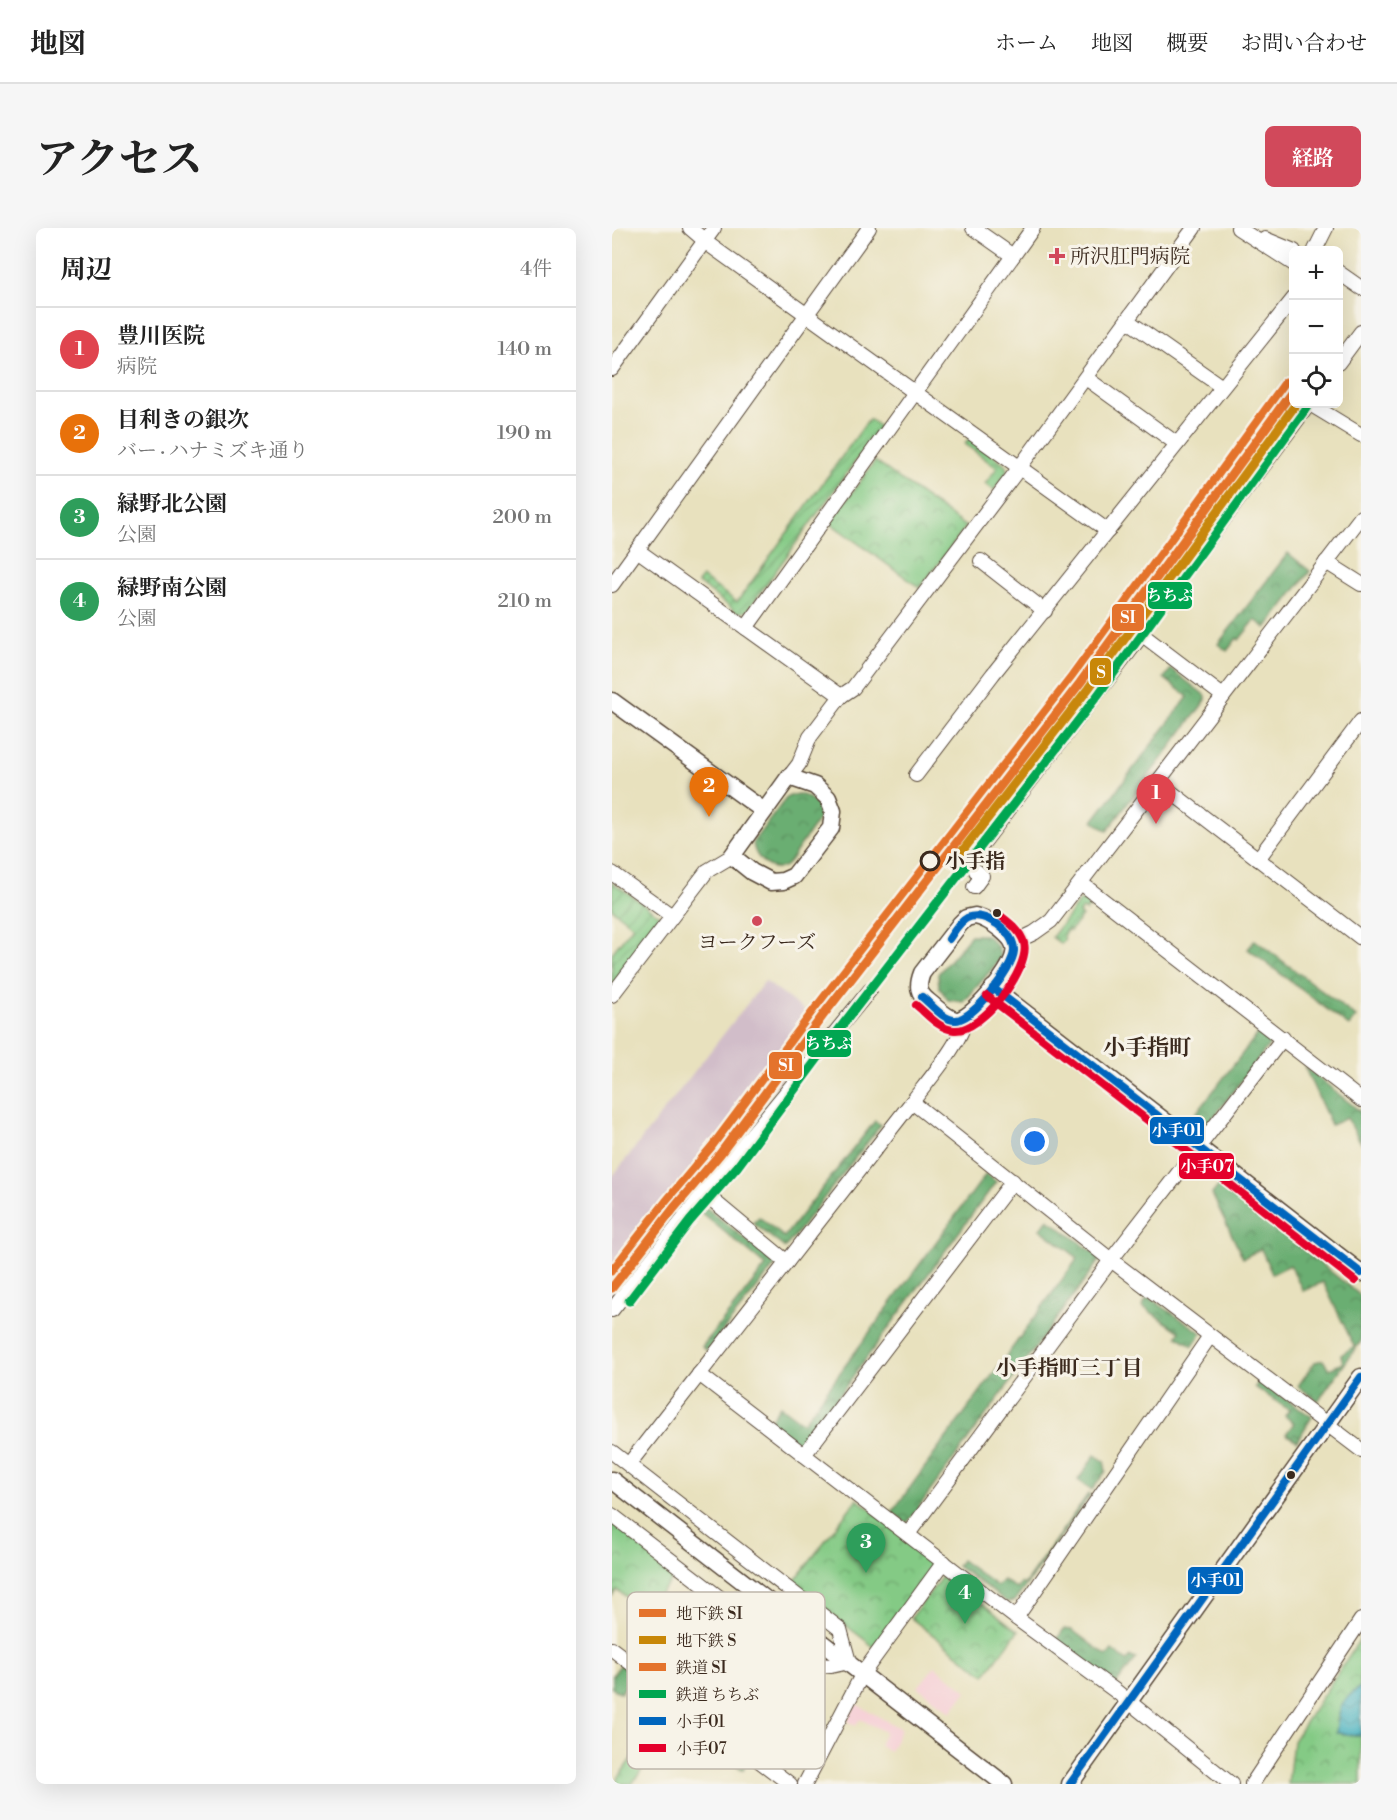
<!DOCTYPE html>
<html lang="ja">
<meta charset="utf-8">
<style>
:root{--surface:#fff;--page:#f6f6f6;--text:#222;--muted:#767676;--line:#e0e0e0;--accent:#d1495b}
body{margin:0;font-family:"Libre Bodoni","Noto Serif JP",serif;background:var(--page);color:var(--text)}
.controls{position:absolute;right:18px;top:18px;display:grid;overflow:hidden;border-radius:9px;box-shadow:0 6px 24px #0002}
.controls button{width:54px;height:54px;display:grid;place-items:center;padding:0;border:0;border-bottom:2px solid var(--line);background:var(--surface);color:var(--text);font:30px sans-serif}
.you{position:absolute;left:423px;top:914px;width:21px;height:21px;margin:-15px;border:4px solid #fff;border-radius:50%;background:#1a73e8;box-shadow:0 0 0 9px #1a73e833}
.badge{display:grid;place-items:center;width:39px;height:39px;border-radius:50%;background:var(--accent);color:#fff;font-size:20px;font-weight:700}
.pin{position:absolute;translate:-50% -50px;filter:drop-shadow(0 2px 3px #0008)}
.pin::after{content:'';position:absolute;top:32px;width:21px;height:18px;background:inherit;clip-path:polygon(0 0,100% 0,50% 100%)}
.list{margin:0;padding:0;list-style:none}
h2{display:flex;justify-content:space-between;align-items:center;height:78px;margin:0;padding:0 24px;font-size:26px}
h2 small{font-size:20px;font-weight:400;color:var(--muted)}
.list li{display:grid;grid-template-columns:39px 1fr auto;gap:18px;align-items:center;box-sizing:border-box;height:84px;padding:0 24px;border-top:2px solid var(--line)}
.list b{display:block;font-size:22px;white-space:nowrap}
.list p{margin:0;font-size:20px;white-space:nowrap;color:var(--muted)}
.list em{font-size:20px;font-style:normal;color:var(--muted)}
.icon{flex:none;width:33px;height:33px;fill:none;stroke:currentColor;stroke-width:2;stroke-linecap:round;stroke-linejoin:round}
.map{position:relative;flex:none;width:749px;height:1556px;overflow:hidden;border-radius:9px}
header{display:flex;align-items:center;gap:36px;box-sizing:border-box;height:84px;padding:0 30px;background:var(--surface);border-bottom:2px solid var(--line)}
header strong{font-size:28px}
nav{display:flex;gap:33px;margin-inline-start:auto;font-size:21px}
.intro{display:flex;align-items:center;justify-content:space-between;box-sizing:border-box;height:144px;padding:0 36px}
h1{margin:0;font-size:42px}
.button{padding:15px 27px;border-radius:9px;background:var(--accent);color:#fff;font-size:21px;font-weight:700}
main{display:flex;gap:36px;padding:0 36px}
aside{flex:1;background:var(--surface);border-radius:9px;box-shadow:0 6px 24px #0002}
.map>svg:first-child{display:block}
</style>
<header>
<strong>地図</strong>
<nav><a>ホーム</a><a>地図</a><a>概要</a><a>お問い合わせ</a></nav>
</header>
<div class="intro"><h1>アクセス</h1><a class="button">経路</a></div>
<main>
<aside>
<h2>周辺<small>4件</small></h2>
<ul class="list">
<li><span class="badge" style="background:#e0444e">1</span><div><b>豊川医院</b><p>病院</p></div><em>140 m</em></li>
<li><span class="badge" style="background:#e8710a">2</span><div><b>目利きの銀次</b><p>バー · ハナミズキ通り</p></div><em>190 m</em></li>
<li><span class="badge" style="background:#2e9e5b">3</span><div><b>緑野北公園</b><p>公園</p></div><em>200 m</em></li>
<li><span class="badge" style="background:#2e9e5b">4</span><div><b>緑野南公園</b><p>公園</p></div><em>210 m</em></li>
</ul>
</aside>
<div class="map">
<svg width="749" height="1556" viewBox="0 0 749 1556">
<defs>
<pattern id="forest-crowns" width="20" height="18" patternUnits="userSpaceOnUse" patternTransform="scale(1.5)"><rect width="20" height="18" fill="#6bae72"/><path d="M2 6a3 3 0 1 1 6 0M12 15a3 3 0 1 1 6 0" fill="none" stroke="#598e5d"/></pattern>
<pattern id="park-crowns" width="20" height="18" patternUnits="userSpaceOnUse" patternTransform="scale(1.5)"><rect width="20" height="18" fill="#84ca85"/><path d="M2 6a3 3 0 1 1 6 0M12 15a3 3 0 1 1 6 0" fill="none" stroke="#6da46c"/></pattern>
<pattern id="garden-furrows" width="10" height="10" patternUnits="userSpaceOnUse" patternTransform="scale(1.5)"><rect width="10" height="10" fill="#84ca85"/><path d="M-1 1l2-2M0 10L10 0M9 11l2-2" fill="none" stroke="#6da46c"/></pattern>
<pattern id="water-waves" width="16" height="10" patternUnits="userSpaceOnUse" patternTransform="scale(1.5)"><rect width="16" height="10" fill="#44b1c0"/><path d="M0 5q4-4 8 0t8 0" fill="none" stroke="#3a909b"/></pattern>
</defs>
<rect width="100%" height="100%" fill="#f7f3e8"/>
<filter id="ink" filterUnits="userSpaceOnUse"><feTurbulence type="fractalNoise" baseFrequency=".0167" numOctaves="2"/><feDisplacementMap in="SourceGraphic" scale="12" xChannelSelector="R" yChannelSelector="G"/><feConvolveMatrix kernelMatrix="1 2 1 2 8 2 1 2 1" color-interpolation-filters="sRGB"/></filter>
<filter id="wash" filterUnits="userSpaceOnUse"><feTurbulence type="fractalNoise" baseFrequency=".008" numOctaves="4" result="noise"/><feDisplacementMap in="SourceGraphic" scale="24" xChannelSelector="R" yChannelSelector="G"/><feGaussianBlur stdDeviation="1.35" result="paint"/><feColorMatrix in="noise" values="0 0 0 0 0 0 0 0 0 0 0 0 0 0 0 0 0 1.4 0 .05"/><feComposite in="paint" operator="in"/></filter>
<g filter="url(#wash)">
<rect width="100%" height="100%" fill="#e8e1be"/>
<!-- built -->
<g fill="#f6cfd6">
<polygon points="323,1438 355,1463 339,1484 306,1459"/>
<polygon points="244,1476 289,1501 278,1523 267,1517 273,1504 248,1491 244,1498 235,1493"/>
</g>
<!-- railway -->
<polygon fill="#d1bdc9" points="153,753 212,797 39,1016 0,1074 0,949"/>
<!-- forest -->
<g fill="url(#forest-crowns)" stroke="#536c48" stroke-width="1.5">
<polygon points="676,325 698,343 654,400 643,392 627,412 625,410 615,423 606,416"/>
<polygon points="559,441 594,468 594,472 495,603 481,593 576,469 552,450"/>
<path d="M185,566C196,567 209,577 208,589L175,637C161,648 141,630 141,614L175,569Z"/>
<polygon points="359,707 374,707 385,718 389,730 352,774 336,772 327,759 326,746"/>
<polygon points="643,712 744,789 737,798 636,721"/>
<polygon points="647,804 659,814 594,899 581,889"/>
<polygon points="692,838 749,884 749,915 735,890 719,897"/>
<polygon points="263,893 269,897 173,1020 141,995 147,989 172,1009"/>
<polygon points="374,946 384,954 189,1219 156,1195 168,1178 191,1195"/>
<polygon points="609,955 749,1068 749,1113 706,1173 686,1158 703,1134 711,1132 717,1141 731,1135 729,1127 741,1119 743,1120 711,1054 691,1063 678,1037 660,1046 649,1021 631,1030 600,966"/>
<polygon points="92,978 164,1036 95,1123 90,1119 154,1038 87,983"/>
<polygon points="436,991 489,1030 295,1295 280,1284 466,1030 428,1001"/>
<polygon points="536,1069 590,1105 581,1118 565,1108 568,1104 530,1078"/>
<polygon points="647,1153 700,1189 685,1213 674,1206 682,1195 673,1188 677,1182 643,1159"/>
<polygon points="483,1227 492,1233 494,1243 480,1262 466,1252"/>
<polygon points="476,1266 478,1267 403,1373 395,1374 345,1338 349,1332 385,1358 391,1352 405,1361 409,1355 412,1357"/>
<polygon points="452,1401 460,1402 495,1428 500,1422 515,1433 519,1429 524,1431 504,1456 445,1411"/>
<polygon points="9,1436 22,1445 9,1465 0,1460 0,1448"/>
<polygon points="104,1508 135,1530 131,1542 99,1519"/>
</g>
<!-- park -->
<g fill="url(#park-crowns)" stroke="#607a52" stroke-width="1.5">
<polygon points="358,210 394,237 395,244 382,262 373,256 385,240 353,216"/>
<polygon points="263,233 354,299 308,360 218,295"/>
<polygon points="245,1271 327,1334 262,1419 180,1356"/>
<polygon points="0,1295 66,1345 41,1374 29,1365 21,1374 5,1362 0,1368"/>
<polygon points="332,1346 406,1403 373,1447 299,1390"/>
<polygon points="748,1411 749,1556 676,1556 681,1513"/>
<polygon points="25,1522 41,1526 20,1556 2,1556"/>
</g>
<!-- garden -->
<g fill="url(#garden-furrows)" stroke="#607a52" stroke-width="1.5">
<polygon points="257,191 268,199 135,383 126,385 86,355 90,349 125,374"/>
<polygon points="0,654 47,687 48,696 0,758 0,725 21,698 0,681"/>
<polygon points="475,672 480,675 474,683 470,681 467,685 470,688 458,703 456,701 451,708 453,711 449,716 440,709 468,673"/>
</g>
<!-- water -->
<path fill="url(#water-waves)" stroke="#406e6f" stroke-width="1.5" d="M749,1459V1508L724,1505C727,1482 727,1472 749,1459Z"/>
</g>
<g filter="url(#ink)">
<g fill="none" stroke-linecap="round" stroke-linejoin="round">
<!-- minor-tunnel -->
<polyline stroke="#c5bc9e" stroke-width="14" stroke-dasharray="14 7" stroke-linecap="butt" points="362,627 355,637 364,643"/>
<defs>
<g id="minor">
<polyline points="78,0 99,18 496,303"/>
<polyline points="361,0 401,28"/>
<polyline points="626,0 682,36"/>
<polyline points="653,11 682,23"/>
<polyline points="703,22 714,0"/>
<polyline points="726,44 749,60"/>
<polyline points="516,93 610,159"/>
<polyline points="726,135 749,104"/>
<polyline points="0,141 102,0"/>
<polyline points="474,150 565,216"/>
<polyline points="698,176 749,207"/>
<polyline points="25,322 229,468 198,509 187,536 177,549"/>
<polyline points="369,333 433,383"/>
<polyline points="714,334 749,356"/>
<polyline points="0,357 257,0"/>
<polyline points="134,400 421,0"/>
<polyline points="229,468 241,460 408,239 582,0"/>
<polyline points="611,468 528,405 697,176"/>
<polyline points="304,547 381,446 682,70"/>
<polyline points="546,554 749,710"/>
<polyline points="362,627 530,407"/>
<polyline points="646,631 749,493"/>
<polyline points="0,645 60,688"/>
<polyline points="469,655 749,872"/>
<polyline points="362,659 370,648 364,643"/>
<polyline points="401,715 422,705 439,693 749,289"/>
<polyline points="0,767 95,643 120,628"/>
<polyline points="300,874 499,1032 749,1222"/>
<polyline points="92,965 175,1034"/>
<polyline points="0,1082 92,965 258,762"/>
<polyline points="87,1146 404,1390 505,1464 619,1556"/>
<polyline points="0,1224 228,1401 237,1434 219,1438 194,1436 0,1287"/>
<polyline points="192,1227 401,953"/>
<path d="M17,1236L300,874C316,853 349,815 354,790"/>
<polyline points="296,1306 499,1032 671,810"/>
<polyline points="404,1390 598,1108"/>
<polyline points="0,1421 178,1556"/>
<polyline points="193,1556 251,1445 332,1334"/>
<polyline points="640,1556 749,1392"/>
</g>
<g id="tertiary">
<polyline points="0,473 152,583"/>
<polygon points="177,549 203,558 216,570 221,583 219,600 182,648 171,653 159,654 140,644 120,628"/>
<path d="M363,688C373,690 379,694 387,700C395,707 405,714 402,726C400,742 358,795 343,792C333,789 324,779 316,773C306,765 305,758 310,745L348,696L354,690Z"/>
<polyline points="381,760 749,1045"/>
<polyline points="0,1252 392,1556"/>
<polyline points="458,1556 749,1149"/>
</g>
</defs>
<!-- minor casing -->
<use href="#minor" stroke="#554536" stroke-width="16"/>
<!-- tertiary casing -->
<use href="#tertiary" stroke="#554536" stroke-width="19"/>
<!-- minor -->
<use href="#minor" stroke="#fff" stroke-width="14"/>
<!-- tertiary -->
<use href="#tertiary" stroke="#fff" stroke-width="16"/>
<defs>
<g id="bus-1">
<polyline points="381,760 749,1045"/>
<path d="M310,769C319,776 332,793 344,792C362,791 401,740 402,723C403,704 373,682 355,690C347,694 342,704 337,711"/>
<polyline points="458,1556 749,1149"/>
</g>
<g id="bus-2">
<polyline points="375,768 743,1053"/>
<path d="M304,777C315,786 327,801 342,802C369,805 419,740 412,715C408,701 395,693 385,685"/>
</g>
</defs>
<!-- bus-1 casing -->
<use href="#bus-1" stroke="#f7f3e8" stroke-width="12"/>
<!-- bus-2 casing -->
<use href="#bus-2" stroke="#f7f3e8" stroke-width="12"/>
<!-- bus-1 -->
<use href="#bus-1" stroke="#0065bd" stroke-width="8"/>
<!-- bus-2 -->
<use href="#bus-2" stroke="#e4002b" stroke-width="8"/>
<defs>
<polyline id="rail-1" points="0,1043 54,974 100,919 204,780 460,449 674,154"/>
<polyline id="rail-2" points="17,1073 78,993 125,939 229,799 485,468 697,176"/>
</defs>
<!-- rail-1 casing -->
<use href="#rail-1" stroke="#f7f3e8" stroke-width="14"/>
<!-- rail-2 casing -->
<use href="#rail-2" stroke="#f7f3e8" stroke-width="14"/>
<!-- rail-1 -->
<use href="#rail-1" stroke="#e4732c" stroke-width="9"/>
<!-- rail-2 -->
<use href="#rail-2" stroke="#00a651" stroke-width="9"/>
<defs>
<polyline id="metro-1" points="0,1060 62,980 108,926 212,786 468,455 682,161"/>
<polyline id="metro-2" points="341,635 476,461 684,176"/>
</defs>
<!-- metro-1 casing -->
<use href="#metro-1" stroke="#f7f3e8" stroke-width="14"/>
<!-- metro-2 casing -->
<use href="#metro-2" stroke="#f7f3e8" stroke-width="14"/>
<!-- metro-1 -->
<use href="#metro-1" stroke="#e4732c" stroke-width="9"/>
<!-- metro-2 -->
<use href="#metro-2" stroke="#c88708" stroke-width="9"/>
</g>
</g>
<!-- markers -->
<g fill="#d1495b" stroke="#f7f3e8" stroke-width="2">
<path d="M442 19h6v6h6v6h-6v6h-6v-6h-6v-6h6z"/>
<circle cx="145" cy="693" r="6"/>
</g>
<circle fill="#f7f3e8" stroke="#3b2a1e" stroke-width="3" cx="318" cy="633" r="9"/>
<g fill="#3b2a1e" stroke="#f7f3e8" stroke-width="2">
<circle cx="385" cy="685" r="5"/>
<circle cx="679" cy="1247" r="5"/>
</g>
<g text-anchor="middle" stroke-width="6" stroke-linejoin="round" paint-order="stroke">
<!-- poi labels -->
<g font-size="20" fill="#3b2a1e" stroke="#f7f3e8" text-anchor="start">
<text x="458" y="35">所沢肛門病院</text>
<text x="145" y="721" text-anchor="middle">ヨークフーズ</text>
</g>
<!-- stop labels -->
<g font-size="20" font-weight="bold" fill="#3b2a1e" stroke="#f7f3e8" text-anchor="start">
<text x="333" y="640">小手指</text>
</g>
<!-- neighbourhood labels -->
<g font-size="21" font-weight="bold" fill="#3b2a1e" stroke="#f7f3e8">
<text x="457" y="1147">小手指町三丁目</text>
</g>
<!-- quarter labels -->
<g font-size="22" font-weight="bold" fill="#3b2a1e" stroke="#f7f3e8">
<text x="535" y="827">小手指町</text>
</g>
</g>
<!-- legend -->
<rect x="15" y="1364" width="198" height="177" rx="9" fill="#f7f3e8" stroke="#bfb7ab" stroke-width="1.5"/>
<rect x="27" y="1381" width="27" height="8" fill="#e4732c"/>
<rect x="27" y="1408" width="27" height="8" fill="#c88708"/>
<rect x="27" y="1435" width="27" height="8" fill="#e4732c"/>
<rect x="27" y="1462" width="27" height="8" fill="#00a651"/>
<rect x="27" y="1489" width="27" height="8" fill="#0065bd"/>
<rect x="27" y="1516" width="27" height="8" fill="#e4002b"/>
<g font-size="16" fill="#3b2a1e">
<text x="64" y="1391">地下鉄 SI</text>
<text x="64" y="1418">地下鉄 S</text>
<text x="64" y="1445">鉄道 SI</text>
<text x="64" y="1472">鉄道 ちちぶ</text>
<text x="64" y="1499">小手01</text>
<text x="64" y="1526">小手07</text>
</g>
<g stroke="#f7f3e8" stroke-width="2">
<rect x="535" y="353" width="46" height="29" rx="6" fill="#00a651"/>
<rect x="499" y="375" width="34" height="29" rx="6" fill="#e4732c"/>
<rect x="477" y="429" width="23" height="29" rx="6" fill="#c88708"/>
<rect x="194" y="801" width="46" height="29" rx="6" fill="#00a651"/>
<rect x="156" y="823" width="35" height="29" rx="6" fill="#e4732c"/>
<rect x="537" y="888" width="56" height="29" rx="6" fill="#0065bd"/>
<rect x="566" y="924" width="57" height="28" rx="6" fill="#e4002b"/>
<rect x="575" y="1338" width="57" height="29" rx="6" fill="#0065bd"/>
</g>
<g font-size="16" text-anchor="middle" font-weight="bold" fill="#fff">
<text x="558" y="373">ちちぶ</text>
<text x="516" y="395">SI</text>
<text x="489" y="450">S</text>
<text x="217" y="821">ちちぶ</text>
<text x="174" y="843">SI</text>
<text x="565" y="908">小手01</text>
<text x="595" y="944">小手07</text>
<text x="604" y="1358">小手01</text>
</g>
</svg>
<div class="controls">
<button>+</button>
<button>−</button>
<button><svg class="icon" aria-label="locate" viewBox="0 0 24 24"><circle cx="12" cy="12" r="6"/><path d="M12 2v4M12 18v4M2 12h4M18 12h4"/></svg></button>
</div>
<div class="you"></div>
<div class="pin badge" style="left:544px;top:596px;background:#e0444e">1</div>
<div class="pin badge" style="left:97px;top:589px;background:#e8710a">2</div>
<div class="pin badge" style="left:254px;top:1345px;background:#2e9e5b">3</div>
<div class="pin badge" style="left:353px;top:1396px;background:#2e9e5b">4</div>
</div>
</main>
